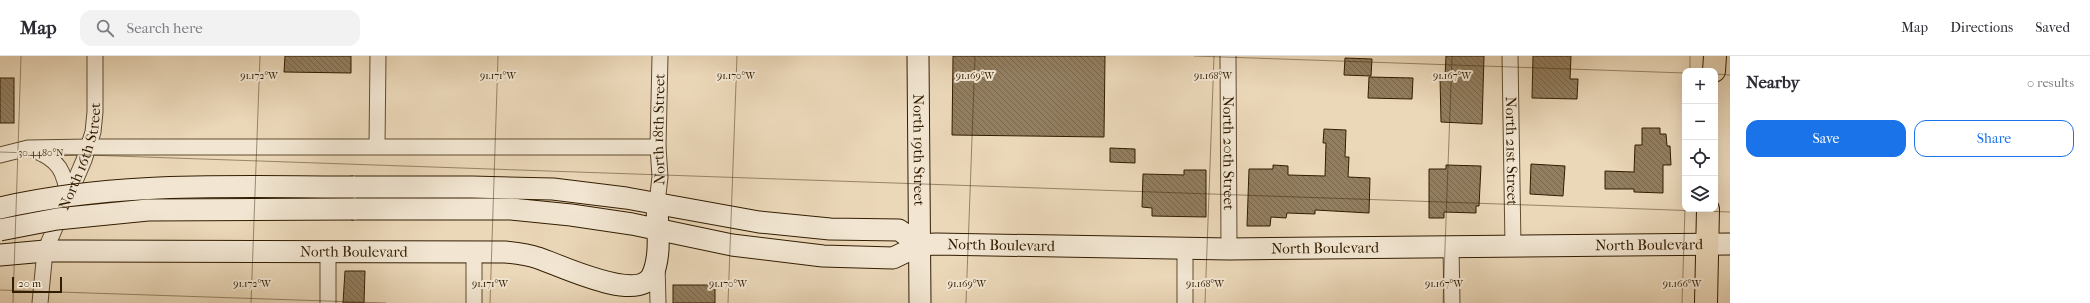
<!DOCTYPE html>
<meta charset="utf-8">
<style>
:root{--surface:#fff;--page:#f2f2f3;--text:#2b2b33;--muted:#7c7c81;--line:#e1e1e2;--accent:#1a73e8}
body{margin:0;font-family:"IM FELL French Canon",serif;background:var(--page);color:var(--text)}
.controls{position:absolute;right:12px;top:12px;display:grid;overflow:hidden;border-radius:8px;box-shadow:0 4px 16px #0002}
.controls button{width:36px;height:36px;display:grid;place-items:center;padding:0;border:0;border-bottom:1px solid var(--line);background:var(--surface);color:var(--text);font:20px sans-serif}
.scale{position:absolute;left:12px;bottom:10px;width:50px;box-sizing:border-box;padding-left:4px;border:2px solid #321d00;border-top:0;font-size:11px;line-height:14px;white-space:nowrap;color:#321d00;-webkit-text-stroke:3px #f2e6d2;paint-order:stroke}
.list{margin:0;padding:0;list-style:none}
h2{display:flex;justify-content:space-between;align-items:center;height:52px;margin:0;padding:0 16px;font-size:17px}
h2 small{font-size:13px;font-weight:400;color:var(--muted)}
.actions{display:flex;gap:8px;padding:12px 16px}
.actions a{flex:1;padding:9px 0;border:1px solid var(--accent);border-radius:12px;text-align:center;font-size:14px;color:var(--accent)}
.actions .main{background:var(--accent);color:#fff}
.icon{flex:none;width:22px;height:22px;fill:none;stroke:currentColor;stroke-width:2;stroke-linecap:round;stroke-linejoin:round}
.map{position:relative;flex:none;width:1730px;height:247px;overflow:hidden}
header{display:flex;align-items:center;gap:24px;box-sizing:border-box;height:56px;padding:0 20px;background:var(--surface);border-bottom:1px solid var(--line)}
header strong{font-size:19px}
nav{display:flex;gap:22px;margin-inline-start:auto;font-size:14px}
.search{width:280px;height:36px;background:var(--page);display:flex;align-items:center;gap:10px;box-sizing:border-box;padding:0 14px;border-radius:12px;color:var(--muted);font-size:15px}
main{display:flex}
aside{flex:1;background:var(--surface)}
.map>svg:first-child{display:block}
</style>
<header>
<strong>Map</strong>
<div class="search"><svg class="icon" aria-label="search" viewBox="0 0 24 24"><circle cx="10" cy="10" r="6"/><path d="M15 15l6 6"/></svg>Search here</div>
<nav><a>Map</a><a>Directions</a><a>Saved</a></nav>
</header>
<main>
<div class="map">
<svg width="1730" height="247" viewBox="0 0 1730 247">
<defs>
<pattern id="building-back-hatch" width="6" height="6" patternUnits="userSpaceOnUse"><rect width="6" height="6" fill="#927e60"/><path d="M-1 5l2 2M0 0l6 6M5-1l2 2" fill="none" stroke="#78674d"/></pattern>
</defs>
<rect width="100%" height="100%" fill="#ebd8b9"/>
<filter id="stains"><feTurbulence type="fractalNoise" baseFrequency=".005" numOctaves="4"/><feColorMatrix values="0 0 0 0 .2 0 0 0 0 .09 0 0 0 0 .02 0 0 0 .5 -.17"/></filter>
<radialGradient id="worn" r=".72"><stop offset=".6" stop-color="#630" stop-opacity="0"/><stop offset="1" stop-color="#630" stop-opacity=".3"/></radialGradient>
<!-- building -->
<g fill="url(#building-back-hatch)" stroke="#321d00">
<polygon points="285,0 351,0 351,17 284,16"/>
<polygon points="953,0 1105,0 1104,81 952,79"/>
<polygon points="1446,0 1484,0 1482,68 1441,66 1440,21 1445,21"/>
<polygon points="1533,0 1571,0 1570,23 1578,23 1577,43 1532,42"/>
<polygon points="1345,2 1372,3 1371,20 1344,19"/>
<polygon points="1369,21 1413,22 1412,43 1368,42"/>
<rect x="0" y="22" width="14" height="45"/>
<polygon points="1642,72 1660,72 1660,78 1666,78 1667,90 1670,90 1671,109 1663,109 1663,137 1634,136 1634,133 1605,133 1605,115 1634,116 1635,89 1642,89"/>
<polygon points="1324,73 1346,74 1345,101 1349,101 1348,121 1370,122 1369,157 1315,154 1315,158 1287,157 1286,162 1271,161 1270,170 1247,170 1249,113 1273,113 1273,109 1288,110 1288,119 1325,120 1326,87 1323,87"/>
<polygon points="1110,92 1135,93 1135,107 1110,106"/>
<polygon points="1531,108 1565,110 1563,140 1530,138"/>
<polygon points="1446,109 1481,110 1479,150 1476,150 1476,157 1444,156 1444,162 1429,162 1429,113 1446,113"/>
<polygon points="1184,114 1206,114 1206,161 1152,160 1152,152 1142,151 1143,118 1184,119"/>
<polygon points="345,215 365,215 364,247 343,247"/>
<rect x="673" y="229" width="42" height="18"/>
</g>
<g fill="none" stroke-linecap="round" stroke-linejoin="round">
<defs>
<g id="street">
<path id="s1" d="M1228,0L1229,193"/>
<path id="s2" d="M1510,0L1513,190"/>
<polyline points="377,90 378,0"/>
<path d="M33,94C59,103 65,116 68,142"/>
<polyline points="0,99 28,92 89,91 658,91"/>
<path id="s3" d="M657,147L660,121L658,91L660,0"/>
<polyline points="1451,191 1452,247"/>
<polyline points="657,208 658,247"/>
<path id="s4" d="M40,247L45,195L84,104L93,76L95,56V0"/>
<polyline points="328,247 328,195"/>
<polyline points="474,247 474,196"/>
<polyline points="1185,247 1185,193"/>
</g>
<g id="secondary">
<path id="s5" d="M918,0L920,247"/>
<polyline points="353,131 472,131 553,133 626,142 759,166 830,173 899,174 920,189"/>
<path id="s6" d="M354,153H511L571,159L632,168L732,189L823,200L893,202L920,189L936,188L1229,193L1730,188"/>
<path id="s7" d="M0,199L45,195H74L505,196C516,197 527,198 538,202C560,209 636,247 652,220C662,199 657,170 657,147"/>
</g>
<g id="primary">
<polyline points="1714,15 1715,0"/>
<polyline points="1706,247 1708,153"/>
</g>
</defs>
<!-- street casing -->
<use href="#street" stroke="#604c2e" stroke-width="17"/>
<!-- secondary casing -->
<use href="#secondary" stroke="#321d00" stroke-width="23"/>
<!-- primary casing -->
<use href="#primary" stroke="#321d00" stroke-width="24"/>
<!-- street -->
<use href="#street" stroke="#f2e6d2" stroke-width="15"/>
<!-- secondary -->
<use href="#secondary" stroke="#f2e6d2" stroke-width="21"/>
<!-- primary -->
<use href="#primary" stroke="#ebd8b9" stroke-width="22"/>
<defs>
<g id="secondary-bridge">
<path d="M0,152C116,125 236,131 353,131"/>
<polyline points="0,174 57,163 148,154 354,153"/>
</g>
</defs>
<!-- secondary-bridge casing -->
<use href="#secondary-bridge" stroke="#321d00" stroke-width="23" stroke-linecap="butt"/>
<!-- secondary-bridge -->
<use href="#secondary-bridge" stroke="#f2e6d2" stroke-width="21"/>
</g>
<!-- ticks -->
<path fill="none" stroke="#321d00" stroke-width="1" stroke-opacity="0.45" d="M1194,0L1685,17M1690,15V0M1715,18L1730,19M0,96L1730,156M0,234L386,247M13,247L21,0M251,247L260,0M490,247L498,0M728,247L737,0M966,247L975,0M1205,247L1214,0M1443,247L1452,0M1682,247L1685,153"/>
<g text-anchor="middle" stroke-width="4" stroke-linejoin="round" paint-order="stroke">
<!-- street labels -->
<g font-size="15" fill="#321d00" stroke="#f2e6d2">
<text dy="5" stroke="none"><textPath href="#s3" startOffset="74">North 18th Street</textPath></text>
<text dy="5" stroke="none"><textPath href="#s5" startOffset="94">North 19th Street</textPath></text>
<text dy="5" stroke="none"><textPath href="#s2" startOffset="95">North 21st Street</textPath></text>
<text dy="5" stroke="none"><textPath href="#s1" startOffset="97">North 20th Street</textPath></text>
<text dy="5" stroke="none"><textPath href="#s4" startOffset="154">North 16th Street</textPath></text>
<text dy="5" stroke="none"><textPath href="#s6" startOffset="654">North Boulevard</textPath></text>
<text dy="5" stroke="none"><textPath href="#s6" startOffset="1302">North Boulevard</textPath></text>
<text dy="5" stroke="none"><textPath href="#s6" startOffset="978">North Boulevard</textPath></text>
<text dy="5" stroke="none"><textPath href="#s7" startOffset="354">North Boulevard</textPath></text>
</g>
</g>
<g font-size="10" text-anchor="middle" fill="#321d00" stroke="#f2e6d2" stroke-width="4" stroke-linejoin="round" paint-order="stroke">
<text x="259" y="23">91.172°W</text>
<text x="498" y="23">91.171°W</text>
<text x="736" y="23">91.170°W</text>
<text x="975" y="23">91.169°W</text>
<text x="1213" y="23">91.168°W</text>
<text x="1452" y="23">91.167°W</text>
<text x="41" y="100">30.4480°N</text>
<text x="252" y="231">91.172°W</text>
<text x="490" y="231">91.171°W</text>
<text x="728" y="231">91.170°W</text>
<text x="967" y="231">91.169°W</text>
<text x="1205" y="231">91.168°W</text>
<text x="1444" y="231">91.167°W</text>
<text x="1682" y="231">91.166°W</text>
</g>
<rect width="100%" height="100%" filter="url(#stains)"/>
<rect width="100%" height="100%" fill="url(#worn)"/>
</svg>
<div class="controls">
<button>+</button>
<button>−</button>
<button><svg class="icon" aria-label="locate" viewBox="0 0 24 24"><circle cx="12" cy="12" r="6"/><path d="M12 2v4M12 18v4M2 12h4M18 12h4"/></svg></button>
<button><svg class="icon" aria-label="layers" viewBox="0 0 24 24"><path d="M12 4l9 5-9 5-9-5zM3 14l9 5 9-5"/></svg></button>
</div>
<div class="scale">20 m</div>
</div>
<aside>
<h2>Nearby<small>0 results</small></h2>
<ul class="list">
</ul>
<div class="actions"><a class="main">Save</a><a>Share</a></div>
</aside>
</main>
